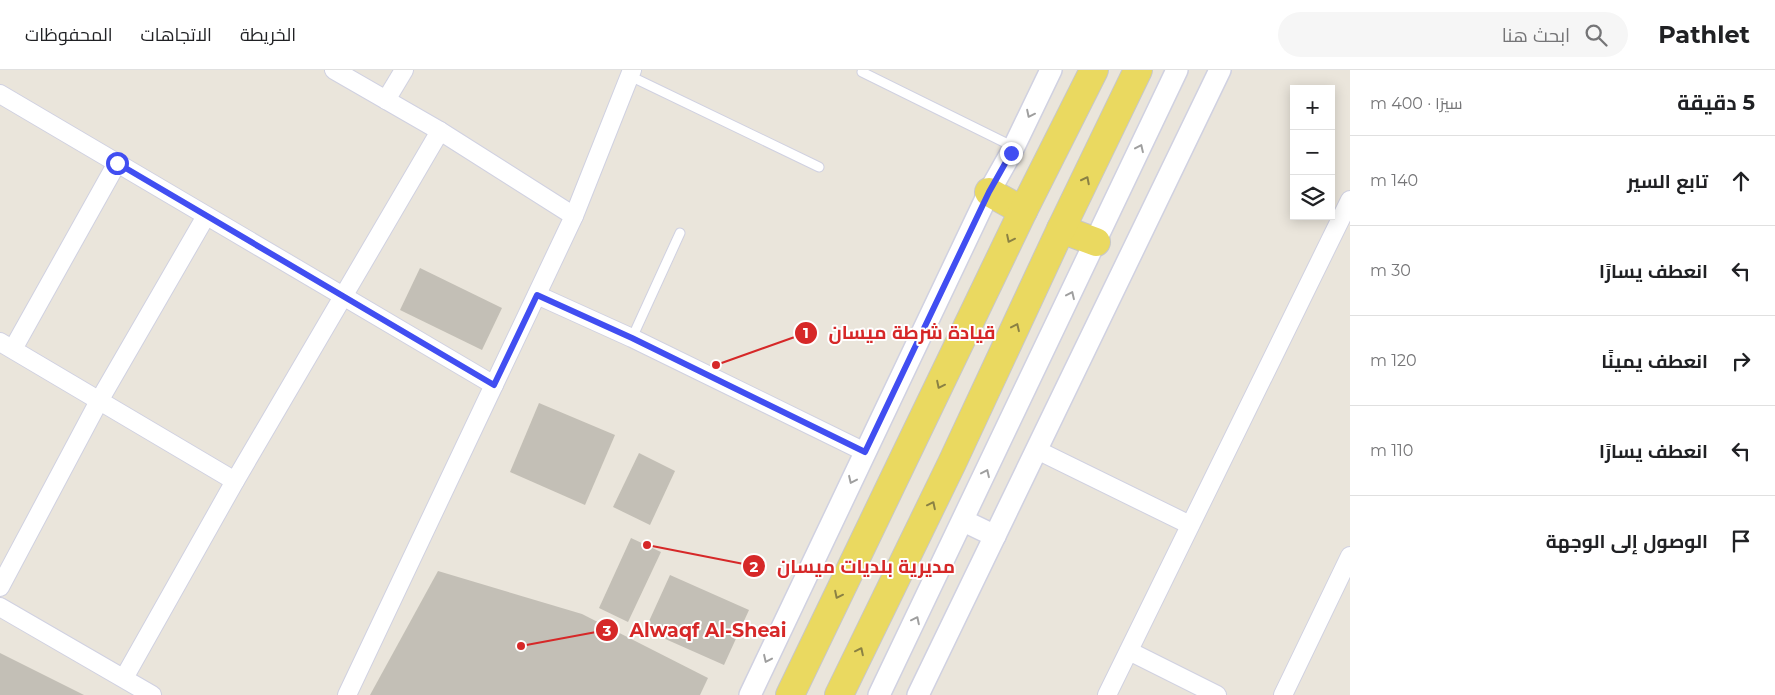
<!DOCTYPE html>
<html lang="ar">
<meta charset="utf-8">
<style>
:root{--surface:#fff;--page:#f6f6f6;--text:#202124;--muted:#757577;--line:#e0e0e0}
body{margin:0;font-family:Montserrat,Cairo,sans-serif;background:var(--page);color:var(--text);direction:rtl}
.controls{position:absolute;right:15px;top:15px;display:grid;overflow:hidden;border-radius:0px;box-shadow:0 2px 12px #0003}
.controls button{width:45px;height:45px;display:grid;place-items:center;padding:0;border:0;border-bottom:1px solid var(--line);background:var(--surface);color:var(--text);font:25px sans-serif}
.stop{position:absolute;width:15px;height:15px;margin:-11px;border:4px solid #414ef1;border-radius:50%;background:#fff}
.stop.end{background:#414ef1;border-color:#fff;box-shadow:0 1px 5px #0008}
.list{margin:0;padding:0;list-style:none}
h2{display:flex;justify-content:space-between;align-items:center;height:65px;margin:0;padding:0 20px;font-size:21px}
h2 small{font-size:16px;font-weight:400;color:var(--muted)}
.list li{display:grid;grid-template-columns:32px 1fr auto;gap:15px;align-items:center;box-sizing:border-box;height:90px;padding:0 20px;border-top:1px solid var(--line)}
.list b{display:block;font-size:19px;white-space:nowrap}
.list em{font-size:16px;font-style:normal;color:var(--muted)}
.icon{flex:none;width:28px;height:28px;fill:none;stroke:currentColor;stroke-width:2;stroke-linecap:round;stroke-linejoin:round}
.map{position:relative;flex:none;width:1350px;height:625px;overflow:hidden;direction:ltr}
header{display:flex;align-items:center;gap:30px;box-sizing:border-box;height:70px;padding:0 25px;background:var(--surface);border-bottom:1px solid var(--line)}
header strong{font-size:24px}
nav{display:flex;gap:28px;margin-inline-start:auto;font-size:18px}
.search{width:350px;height:45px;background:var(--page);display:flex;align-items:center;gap:12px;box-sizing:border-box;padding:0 18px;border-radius:28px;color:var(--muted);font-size:19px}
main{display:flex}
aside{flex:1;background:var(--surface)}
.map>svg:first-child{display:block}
</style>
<header>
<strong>Pathlet</strong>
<div class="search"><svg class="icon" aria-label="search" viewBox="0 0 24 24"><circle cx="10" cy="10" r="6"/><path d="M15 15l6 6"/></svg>ابحث هنا</div>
<nav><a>الخريطة</a><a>الاتجاهات</a><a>المحفوظات</a></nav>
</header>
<main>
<aside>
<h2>5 دقيقة<small>سيرًا · 400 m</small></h2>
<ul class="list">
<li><svg class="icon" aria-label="ahead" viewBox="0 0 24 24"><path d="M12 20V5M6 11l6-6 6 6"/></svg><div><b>تابع السير</b></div><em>140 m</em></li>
<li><svg class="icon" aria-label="left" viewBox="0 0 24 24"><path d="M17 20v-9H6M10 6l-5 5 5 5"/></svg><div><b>انعطف يسارًا</b></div><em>30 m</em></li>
<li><svg class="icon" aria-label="right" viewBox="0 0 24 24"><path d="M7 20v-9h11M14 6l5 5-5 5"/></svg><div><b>انعطف يمينًا</b></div><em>120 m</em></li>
<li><svg class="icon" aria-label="left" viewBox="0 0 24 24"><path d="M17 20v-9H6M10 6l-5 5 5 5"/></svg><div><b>انعطف يسارًا</b></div><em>110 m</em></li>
<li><svg class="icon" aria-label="arrive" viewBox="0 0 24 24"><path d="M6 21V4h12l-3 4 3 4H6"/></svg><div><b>الوصول إلى الوجهة</b></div></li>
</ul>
</aside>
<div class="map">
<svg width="1350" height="625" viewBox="0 0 1350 625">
<rect width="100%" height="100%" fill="#eae5db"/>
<!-- building -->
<g fill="#c3bfb6">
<polygon points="420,198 502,238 482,280 400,240"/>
<polygon points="539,333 615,365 585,435 510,402"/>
<polygon points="639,383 675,401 650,455 613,437"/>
<polygon points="631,468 661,482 628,552 599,538"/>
<polygon points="438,501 582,544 708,608 700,625 370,625"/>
<polygon points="670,505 749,540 724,595 645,560"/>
<polygon points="0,583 84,625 0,625"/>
</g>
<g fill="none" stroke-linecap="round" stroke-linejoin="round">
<defs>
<g id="service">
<polyline points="863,0 862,2 1014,77"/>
<polyline points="630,6 819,97"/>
<polyline points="632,268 680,163"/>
</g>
<g id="minor">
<polyline points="334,0 440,61 574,146"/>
<polyline points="0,24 494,315"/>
<polyline points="386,30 404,0"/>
<polyline points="537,225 632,268 865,382"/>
<polyline points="0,272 235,411"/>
<polyline points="13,279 117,93"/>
<polyline points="1037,380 1190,455"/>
<polyline points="0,517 99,331 206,146"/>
<polyline points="0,537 152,625"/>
<polyline points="1129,581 1217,625"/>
<polyline points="124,608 235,411 440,61"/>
<polyline points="347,625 574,146 632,0"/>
<polyline points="1107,625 1350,130"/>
<polyline points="1283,625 1350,486"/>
</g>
<g id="tertiary">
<polyline points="964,451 995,466"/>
<polyline points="750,625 989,122 1011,83 1051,0"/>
<polyline points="879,625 1177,0"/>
<polyline points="918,625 1220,0"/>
</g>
<g id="primary">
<polyline points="989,122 1023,141"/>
<polyline points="1061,159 1096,172"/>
<polyline points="790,625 1023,141 1094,0"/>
<polyline points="839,625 952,393 1061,159 1138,0"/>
</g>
</defs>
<!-- service casing -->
<use href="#service" stroke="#d0d1e1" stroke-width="11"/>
<!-- minor casing -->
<use href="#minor" stroke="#d0d1e1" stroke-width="20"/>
<!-- tertiary casing -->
<use href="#tertiary" stroke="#d0d1e1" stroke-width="24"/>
<!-- primary casing -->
<use href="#primary" stroke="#c7c7c7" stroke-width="30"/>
<!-- service -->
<use href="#service" stroke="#fff" stroke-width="9"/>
<!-- minor -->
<use href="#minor" stroke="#fff" stroke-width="18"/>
<!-- tertiary -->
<use href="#tertiary" stroke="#fff" stroke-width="21"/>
<!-- primary -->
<use href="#primary" stroke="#ead960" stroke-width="28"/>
</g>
<!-- one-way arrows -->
<defs><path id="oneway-chevron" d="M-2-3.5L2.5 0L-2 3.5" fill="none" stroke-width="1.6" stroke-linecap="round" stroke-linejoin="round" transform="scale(1.25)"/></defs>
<g stroke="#9f9f9f">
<use href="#oneway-chevron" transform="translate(1030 44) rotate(116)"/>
<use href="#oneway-chevron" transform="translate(1140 78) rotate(-65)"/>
<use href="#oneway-chevron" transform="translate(1071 225) rotate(-65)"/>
<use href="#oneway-chevron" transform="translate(986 403) rotate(-65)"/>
<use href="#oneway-chevron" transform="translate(852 410) rotate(115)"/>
<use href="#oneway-chevron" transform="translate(916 550) rotate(-64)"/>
<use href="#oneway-chevron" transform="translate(767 589) rotate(115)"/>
</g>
<g stroke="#8a8144">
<use href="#oneway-chevron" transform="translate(1086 110) rotate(-63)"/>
<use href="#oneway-chevron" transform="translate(1010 169) rotate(116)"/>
<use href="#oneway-chevron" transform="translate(1016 257) rotate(-65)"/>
<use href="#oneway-chevron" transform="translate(940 315) rotate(116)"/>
<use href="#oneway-chevron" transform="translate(932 435) rotate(-64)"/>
<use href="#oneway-chevron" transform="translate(838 525) rotate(116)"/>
<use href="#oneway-chevron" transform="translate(860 581) rotate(-64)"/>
</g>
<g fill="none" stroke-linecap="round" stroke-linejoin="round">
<!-- route -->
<polyline stroke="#414ef1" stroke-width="6" points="117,93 494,315 537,225 632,268 865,382 989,122 1011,83"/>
</g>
<!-- callouts -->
<path fill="none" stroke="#d62828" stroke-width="2" d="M716 295L806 263M647 475L754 496M521 576L607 560"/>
<g fill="#d62828" stroke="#fff" stroke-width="2">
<circle cx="716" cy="295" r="5"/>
<circle cx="647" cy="475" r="5"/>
<circle cx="521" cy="576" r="5"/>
<circle cx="806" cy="263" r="12"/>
<circle cx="754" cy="496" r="12"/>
<circle cx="607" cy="560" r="12"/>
</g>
<g font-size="15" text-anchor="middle" font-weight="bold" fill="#fff">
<text x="806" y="268">1</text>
<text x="754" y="502">2</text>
<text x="607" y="566">3</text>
</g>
<g font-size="19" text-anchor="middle" font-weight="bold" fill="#d62828" stroke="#fff" stroke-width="4" stroke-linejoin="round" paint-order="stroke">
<text x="912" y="269">قيادة شرطة ميسان</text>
<text x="866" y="503">مديرية بلديات ميسان</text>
<text x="708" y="567">Alwaqf Al-Sheai</text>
</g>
</svg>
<div class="controls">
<button>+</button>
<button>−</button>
<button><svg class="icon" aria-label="layers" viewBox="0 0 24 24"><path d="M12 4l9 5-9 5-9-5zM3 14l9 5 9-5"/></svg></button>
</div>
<div class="stop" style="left:117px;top:93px"></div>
<div class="stop end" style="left:1011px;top:83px"></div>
</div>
</main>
